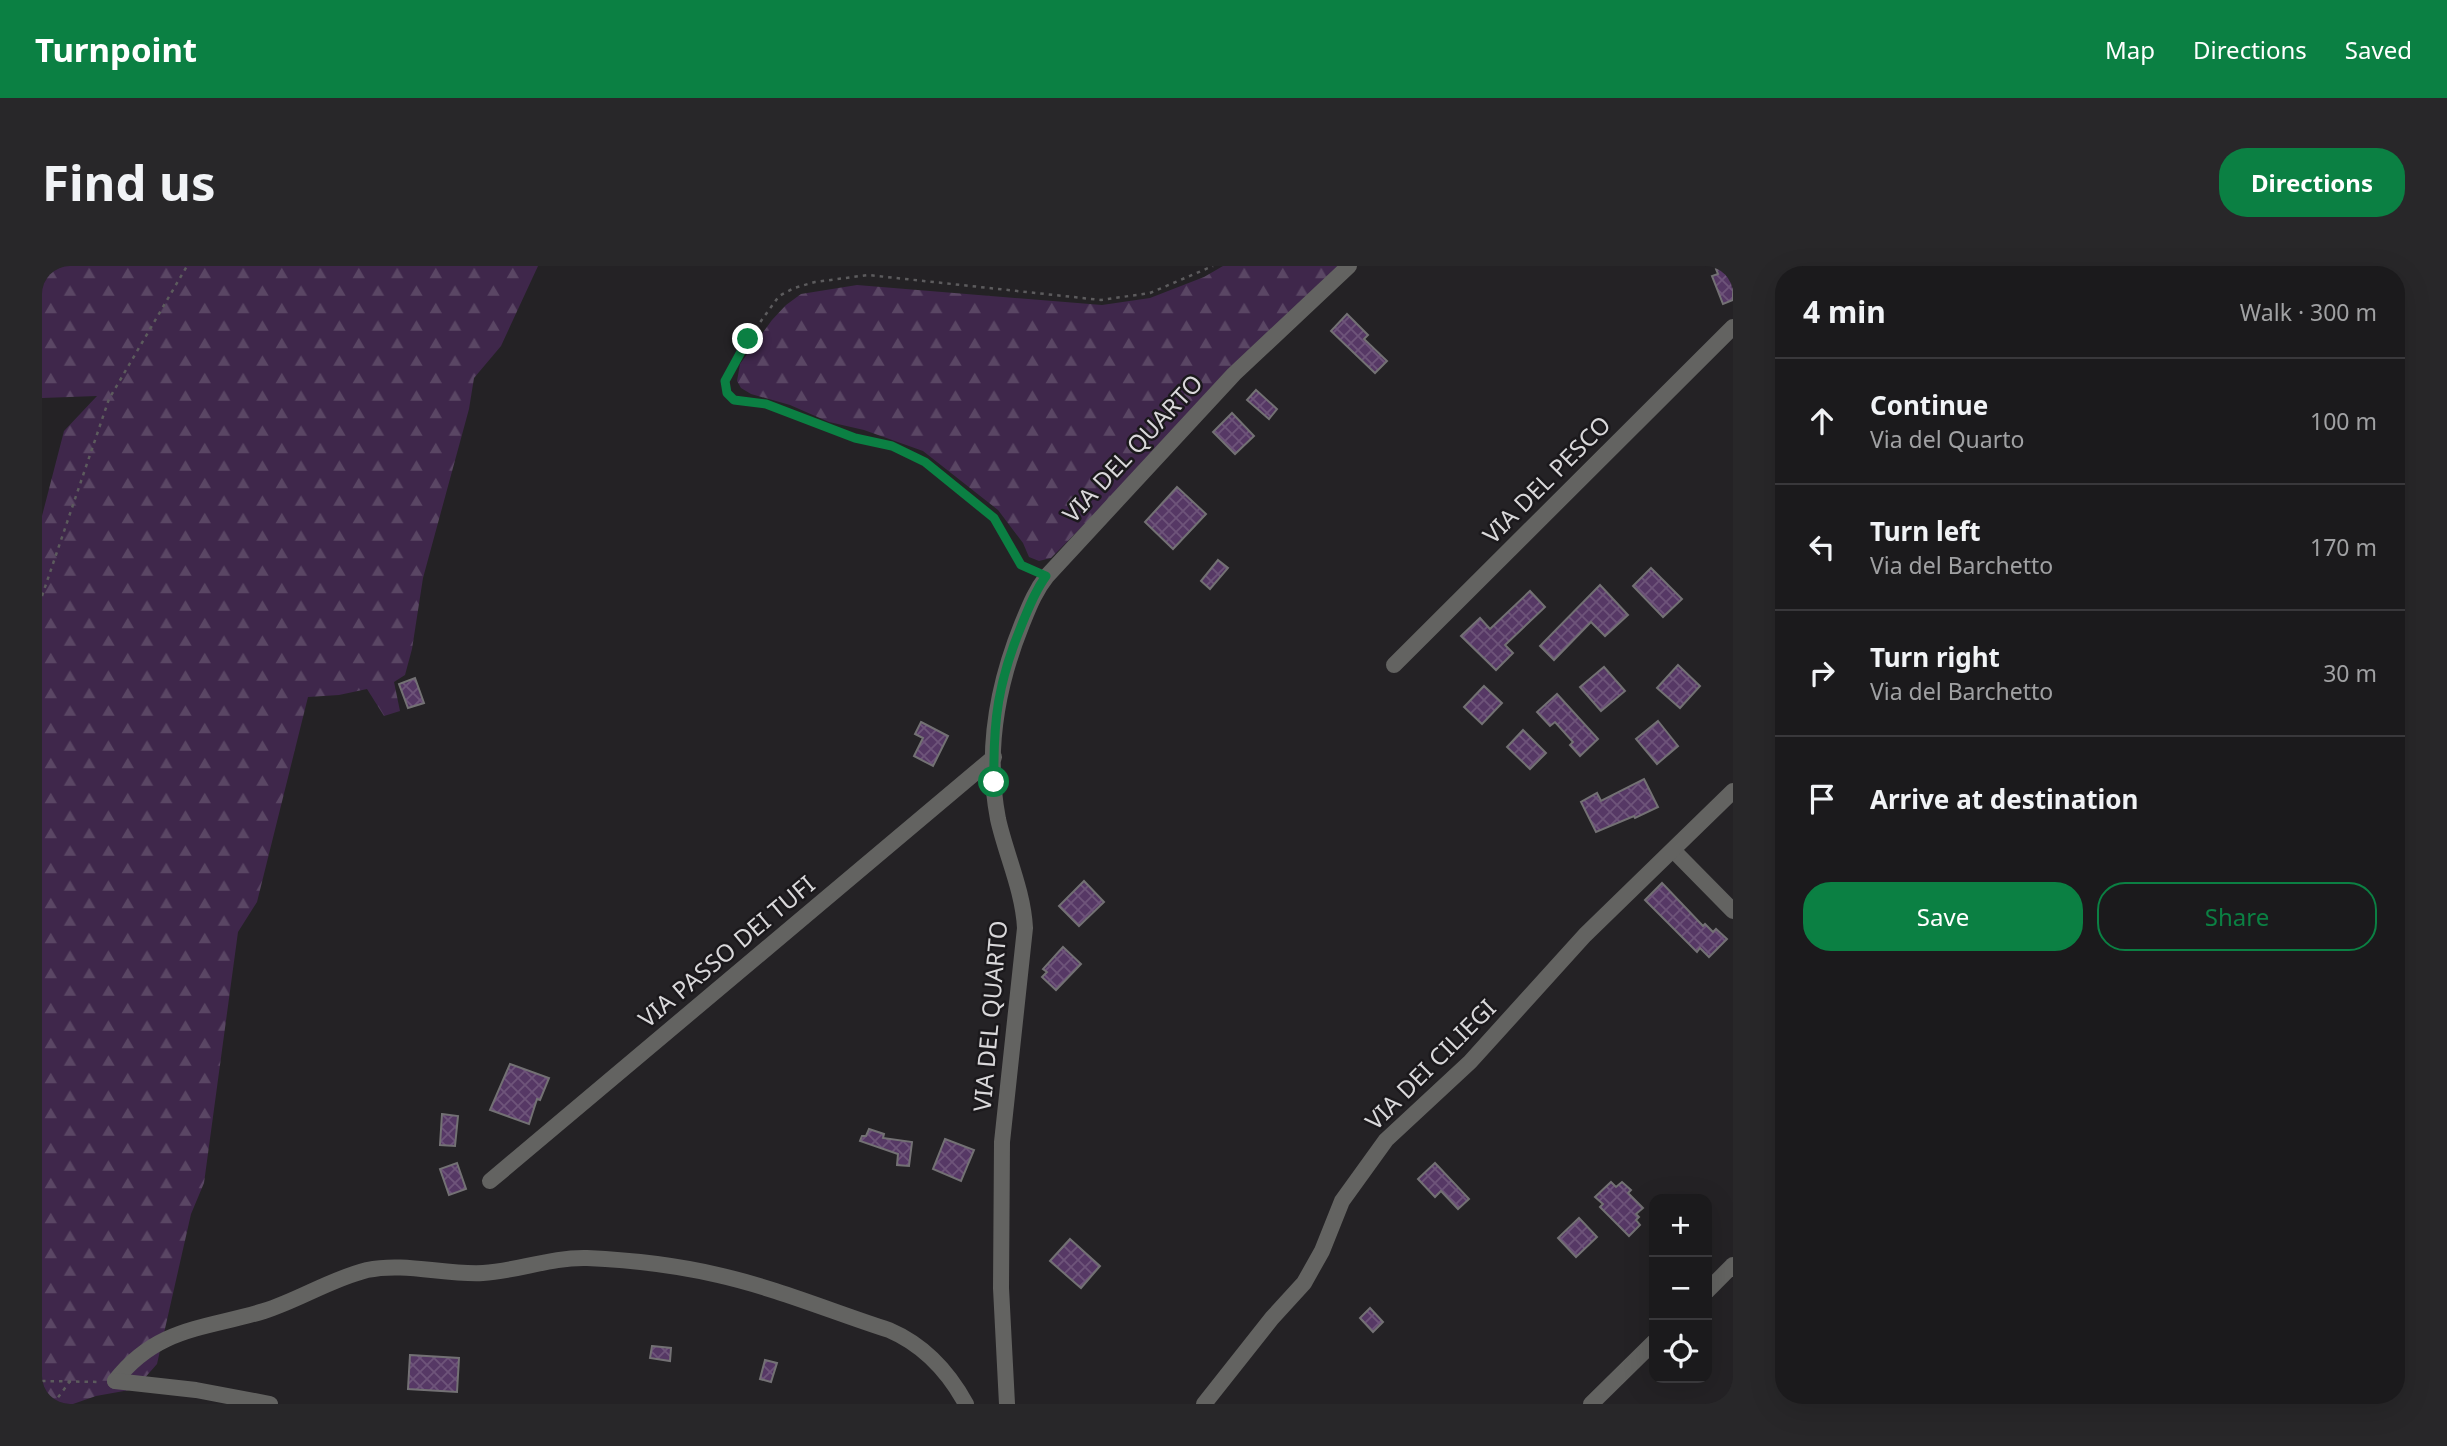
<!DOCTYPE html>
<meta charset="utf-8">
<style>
:root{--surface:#1b1a1c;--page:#282729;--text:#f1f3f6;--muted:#a0a1a3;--line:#39383b;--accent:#0b8043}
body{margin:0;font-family:"Noto Sans",sans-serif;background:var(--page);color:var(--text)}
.controls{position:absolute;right:21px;bottom:21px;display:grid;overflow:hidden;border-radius:14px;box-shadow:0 7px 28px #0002}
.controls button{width:63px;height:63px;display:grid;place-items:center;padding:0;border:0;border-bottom:2px solid var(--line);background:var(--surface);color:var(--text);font:35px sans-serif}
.stop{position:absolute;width:21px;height:21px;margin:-16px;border:5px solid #0b8043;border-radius:50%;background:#fff}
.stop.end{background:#0b8043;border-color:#fff;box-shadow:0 2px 7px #0008}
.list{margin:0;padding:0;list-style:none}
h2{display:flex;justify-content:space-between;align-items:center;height:91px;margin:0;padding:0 28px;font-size:30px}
h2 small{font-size:23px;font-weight:400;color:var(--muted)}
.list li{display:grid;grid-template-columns:46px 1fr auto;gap:21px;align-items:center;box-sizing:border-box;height:126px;padding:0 28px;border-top:2px solid var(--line)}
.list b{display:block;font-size:26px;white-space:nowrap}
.list p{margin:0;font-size:23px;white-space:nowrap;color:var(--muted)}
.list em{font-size:23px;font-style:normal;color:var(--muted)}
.actions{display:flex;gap:14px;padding:21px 28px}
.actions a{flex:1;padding:16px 0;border:2px solid var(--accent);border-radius:28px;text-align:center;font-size:24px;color:var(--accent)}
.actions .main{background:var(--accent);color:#fff}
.icon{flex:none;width:38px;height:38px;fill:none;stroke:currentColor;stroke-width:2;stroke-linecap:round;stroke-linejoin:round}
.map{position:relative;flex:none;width:1691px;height:1138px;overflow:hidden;border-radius:28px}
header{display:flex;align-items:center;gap:42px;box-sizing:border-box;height:98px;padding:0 35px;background:var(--accent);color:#fff}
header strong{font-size:33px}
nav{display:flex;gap:38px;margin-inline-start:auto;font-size:24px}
.intro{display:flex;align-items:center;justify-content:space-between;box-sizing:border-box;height:168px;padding:0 42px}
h1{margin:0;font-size:49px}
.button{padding:18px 32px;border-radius:28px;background:var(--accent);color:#fff;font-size:24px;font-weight:700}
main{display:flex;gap:42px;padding:0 42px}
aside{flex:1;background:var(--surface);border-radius:28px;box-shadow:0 7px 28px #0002}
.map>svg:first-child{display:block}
</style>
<header>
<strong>Turnpoint</strong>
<nav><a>Map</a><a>Directions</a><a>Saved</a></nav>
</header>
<div class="intro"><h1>Find us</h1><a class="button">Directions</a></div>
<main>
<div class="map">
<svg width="1691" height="1138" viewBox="0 0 1691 1138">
<defs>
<pattern id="forest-firs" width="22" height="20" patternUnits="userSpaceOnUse" patternTransform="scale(1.75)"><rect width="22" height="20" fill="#3f274b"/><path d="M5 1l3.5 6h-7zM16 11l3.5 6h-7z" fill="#5a4664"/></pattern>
<pattern id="building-cross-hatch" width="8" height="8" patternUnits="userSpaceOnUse" patternTransform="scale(1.75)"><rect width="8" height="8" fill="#563865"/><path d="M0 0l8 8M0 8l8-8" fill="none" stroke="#6e547a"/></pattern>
</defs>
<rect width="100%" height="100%" fill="#242225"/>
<!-- forest -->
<g fill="url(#forest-firs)">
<polygon points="0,0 496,0 459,80 432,112 427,143 381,312 370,383 363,409 352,416 358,445 342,450 325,423 297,429 266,431 215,636 196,666 162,917 149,948 115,1098 93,1123 54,1130 31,1138 0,1138 0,250 22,165 55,130 0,132"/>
<polygon points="1181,0 1300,0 1009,292 997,295 987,291 981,277 956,244 881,185 822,164 787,156 748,139 709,128 699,122 695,115 698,98 730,54 744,39 759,28 815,19 1060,39 1108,32 1162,11"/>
</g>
<!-- building -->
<g fill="url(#building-cross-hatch)" stroke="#737174" stroke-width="2">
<polygon points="1682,0 1691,0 1691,34 1681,38 1670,10 1676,8 1674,3"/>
<polygon points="1305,48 1326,69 1322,73 1345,95 1333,107 1289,65"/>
<polygon points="1214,124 1235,143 1227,153 1205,134"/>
<polygon points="1190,147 1212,170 1193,188 1171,166"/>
<polygon points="1135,221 1164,248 1131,283 1103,256"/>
<polygon points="1176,294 1186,302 1168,323 1159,315"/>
<polygon points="1609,302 1640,333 1621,351 1591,320"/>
<polygon points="1558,319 1586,349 1563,370 1549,356 1512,394 1498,380"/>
<polygon points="1488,325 1503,341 1463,379 1471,387 1454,404 1419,370 1438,352 1448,363"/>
<polygon points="1636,399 1658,420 1638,442 1615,422"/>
<polygon points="1562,401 1583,425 1559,445 1538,421"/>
<polygon points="373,412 382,437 366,442 357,418"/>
<polygon points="1442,420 1460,437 1440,458 1422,441"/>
<polygon points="1515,428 1556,473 1538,490 1528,479 1531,476 1513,456 1508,460 1495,446"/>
<polygon points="1616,455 1636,480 1615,498 1594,473"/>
<polygon points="879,456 906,470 891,500 872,490 881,472 873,468"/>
<polygon points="1481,464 1504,487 1488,503 1465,481"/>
<polygon points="1602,513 1616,541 1593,552 1592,550 1554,566 1539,536 1555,527 1559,535"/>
<polygon points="1042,615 1062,636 1037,660 1017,640"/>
<polygon points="1620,617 1661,660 1663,658 1671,666 1674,663 1685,673 1667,691 1658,682 1655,686 1603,634"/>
<polygon points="1021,681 1039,698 1014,724 1000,711 1005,706 1001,703"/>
<polygon points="468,798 507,812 498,834 495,833 487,858 448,844"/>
<polygon points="400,848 416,850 413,880 398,879"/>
<polygon points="827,863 842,868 841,872 870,876 867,900 855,899 856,888 818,875 820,870 824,870"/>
<polygon points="903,873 932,884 919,915 891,903"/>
<polygon points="415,897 424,923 407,929 398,903"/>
<polygon points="1393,897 1427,933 1416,943 1399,925 1393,931 1376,913"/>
<polygon points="1569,916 1574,921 1580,916 1589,924 1586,927 1601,942 1594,948 1597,951 1594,954 1598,959 1587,970 1558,941 1561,938 1553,931"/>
<polygon points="1537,952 1555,971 1534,991 1516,972"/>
<polygon points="1028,973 1058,1000 1039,1022 1008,995"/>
<polygon points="1328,1042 1341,1056 1331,1066 1318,1052"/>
<polygon points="610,1080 629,1082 628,1095 608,1092"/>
<polygon points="368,1089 417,1092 415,1126 366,1123"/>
<polygon points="723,1094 735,1097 729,1116 718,1113"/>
</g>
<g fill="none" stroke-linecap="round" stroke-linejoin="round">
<!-- path -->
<g stroke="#5c5b5d" stroke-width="2.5" stroke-dasharray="3.5 5" stroke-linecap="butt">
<polyline points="992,306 975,294 952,252 882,196 850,180 813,172 724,138 692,134 685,127 683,115 706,73 737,30 752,22 773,16 826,9 1059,34 1108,27 1171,0"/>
<polyline points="0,330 67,133 145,0"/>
<polyline points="0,1115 59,1116"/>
<polyline points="11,1138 29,1114"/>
</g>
<!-- minor -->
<g stroke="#636361" stroke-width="16">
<polyline points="1352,399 1691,61"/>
<polyline points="1631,584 1691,645"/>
<polyline points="448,915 952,491"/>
<polyline points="1665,1025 1691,999"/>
<path d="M73,1115C115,1061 163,1063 222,1045C257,1034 289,1013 325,1004C363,996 402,1009 441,1007C476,1005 509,991 545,992C588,994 634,999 676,1009C734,1022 791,1046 847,1064C882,1079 906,1105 924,1138"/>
<polyline points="73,1115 154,1124 228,1138"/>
<path d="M965,1138L959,1022L960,876L983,662C981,624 964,589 956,553C943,486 955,420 980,358C987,341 993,325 1005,310L1192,108L1307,0"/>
<polyline points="1162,1138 1230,1052 1262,1017 1280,985 1300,935 1344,874 1428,796 1543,669 1691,525"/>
<polyline points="1549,1138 1612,1076"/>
</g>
</g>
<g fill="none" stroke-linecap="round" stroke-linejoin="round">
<!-- route -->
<path stroke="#0b8043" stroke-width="9" d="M706,73L683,115L685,127L692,134L724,138L813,172L850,180L883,196L952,252L979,299L1004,310C993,325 987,341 980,358C956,416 951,454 952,516"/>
</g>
<g text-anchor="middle" stroke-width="5" stroke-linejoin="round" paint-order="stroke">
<!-- street labels -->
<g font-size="24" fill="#d9d8da" stroke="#1b191c">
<text transform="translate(1091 183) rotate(-47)" y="8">VIA DEL QUARTO</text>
<text transform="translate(1505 214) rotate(-45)" y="8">VIA DEL PESCO</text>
<text transform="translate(685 686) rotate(-40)" y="8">VIA PASSO DEI TUFI</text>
<text transform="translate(949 750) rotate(-85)" y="8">VIA DEL QUARTO</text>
<text transform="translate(1389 799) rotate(-45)" y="8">VIA DEI CILIEGI</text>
</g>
</g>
</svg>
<div class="controls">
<button>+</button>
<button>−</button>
<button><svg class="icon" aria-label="locate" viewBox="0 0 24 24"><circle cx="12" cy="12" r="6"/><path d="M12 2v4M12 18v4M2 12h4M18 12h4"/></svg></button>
</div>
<div class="stop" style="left:952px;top:516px"></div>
<div class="stop end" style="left:706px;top:73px"></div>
</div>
<aside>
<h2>4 min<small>Walk · 300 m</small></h2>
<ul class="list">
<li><svg class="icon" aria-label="ahead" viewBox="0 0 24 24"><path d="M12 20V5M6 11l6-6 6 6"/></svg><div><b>Continue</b><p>Via del Quarto</p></div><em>100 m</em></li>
<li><svg class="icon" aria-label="left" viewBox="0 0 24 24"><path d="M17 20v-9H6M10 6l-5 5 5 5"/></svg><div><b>Turn left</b><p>Via del Barchetto</p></div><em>170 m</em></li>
<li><svg class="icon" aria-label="right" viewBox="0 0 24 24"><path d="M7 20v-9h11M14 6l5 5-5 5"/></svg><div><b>Turn right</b><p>Via del Barchetto</p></div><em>30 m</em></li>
<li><svg class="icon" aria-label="arrive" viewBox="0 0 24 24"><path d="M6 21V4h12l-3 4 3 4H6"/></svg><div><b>Arrive at destination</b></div></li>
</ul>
<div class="actions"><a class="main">Save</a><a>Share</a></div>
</aside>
</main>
